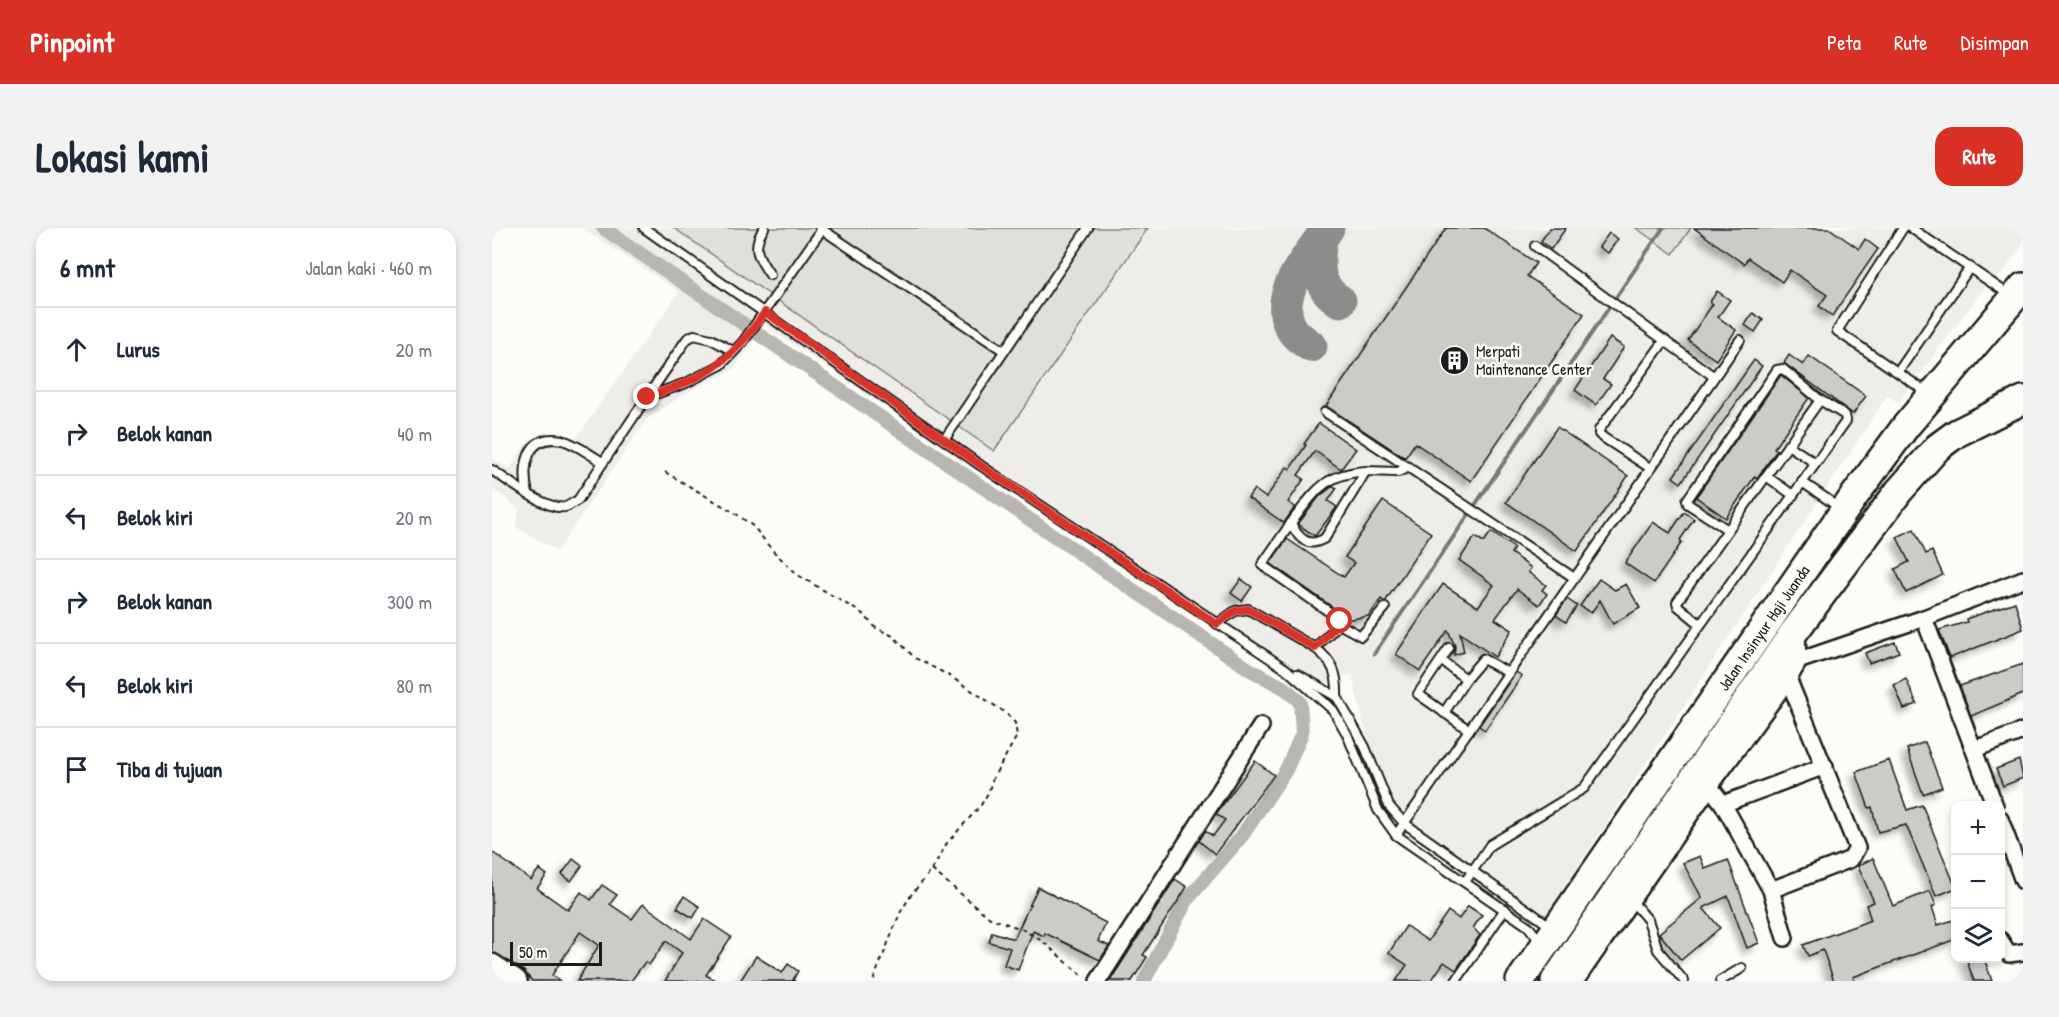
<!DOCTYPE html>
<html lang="id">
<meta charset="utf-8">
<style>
:root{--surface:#fff;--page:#f2f2f3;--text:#1f2937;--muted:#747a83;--line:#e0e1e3;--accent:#d93025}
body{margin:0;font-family:"Patrick Hand",sans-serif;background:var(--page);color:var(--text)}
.controls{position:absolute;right:18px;bottom:18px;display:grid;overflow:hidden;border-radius:12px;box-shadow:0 3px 9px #0003}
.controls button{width:54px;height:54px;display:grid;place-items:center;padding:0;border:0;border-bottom:2px solid var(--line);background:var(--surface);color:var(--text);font:30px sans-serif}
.scale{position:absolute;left:18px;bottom:15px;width:92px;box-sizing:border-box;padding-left:6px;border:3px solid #1c1c1c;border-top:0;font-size:16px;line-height:21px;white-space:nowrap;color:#1c1c1c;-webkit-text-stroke:4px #fdfcf7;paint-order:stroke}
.stop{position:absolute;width:18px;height:18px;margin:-14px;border:4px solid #d93025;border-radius:50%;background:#fff}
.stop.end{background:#d93025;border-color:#fff;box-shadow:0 2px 6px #0008}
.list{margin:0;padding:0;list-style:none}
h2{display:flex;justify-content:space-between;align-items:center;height:78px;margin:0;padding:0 24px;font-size:26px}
h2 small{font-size:20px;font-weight:400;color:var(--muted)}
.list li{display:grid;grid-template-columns:39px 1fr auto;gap:18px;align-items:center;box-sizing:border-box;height:84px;padding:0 24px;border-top:2px solid var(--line)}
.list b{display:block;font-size:22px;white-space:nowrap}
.list em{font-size:20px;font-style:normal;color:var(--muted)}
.icon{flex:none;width:33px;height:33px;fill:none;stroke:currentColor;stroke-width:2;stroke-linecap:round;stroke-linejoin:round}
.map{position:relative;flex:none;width:1531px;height:753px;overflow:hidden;border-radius:18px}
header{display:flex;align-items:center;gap:36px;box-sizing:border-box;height:84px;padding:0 30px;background:var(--accent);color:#fff}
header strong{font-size:28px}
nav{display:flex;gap:33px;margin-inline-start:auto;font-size:21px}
.intro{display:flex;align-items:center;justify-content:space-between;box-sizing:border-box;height:144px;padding:0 36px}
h1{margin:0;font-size:42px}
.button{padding:15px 27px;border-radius:18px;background:var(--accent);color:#fff;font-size:21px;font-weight:700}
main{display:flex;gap:36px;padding:0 36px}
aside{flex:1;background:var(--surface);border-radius:18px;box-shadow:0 3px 9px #0003}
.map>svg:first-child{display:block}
</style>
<header>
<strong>Pinpoint</strong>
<nav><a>Peta</a><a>Rute</a><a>Disimpan</a></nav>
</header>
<div class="intro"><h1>Lokasi kami</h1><a class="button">Rute</a></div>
<main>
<aside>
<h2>6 mnt<small>Jalan kaki · 460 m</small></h2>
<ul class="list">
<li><svg class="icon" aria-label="ahead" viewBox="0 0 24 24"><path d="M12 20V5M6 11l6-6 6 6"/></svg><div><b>Lurus</b></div><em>20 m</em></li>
<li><svg class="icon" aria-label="right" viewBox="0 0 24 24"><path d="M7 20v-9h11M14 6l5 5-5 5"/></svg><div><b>Belok kanan</b></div><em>40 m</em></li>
<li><svg class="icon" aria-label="left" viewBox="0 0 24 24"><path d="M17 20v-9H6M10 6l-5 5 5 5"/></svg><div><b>Belok kiri</b></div><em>20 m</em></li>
<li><svg class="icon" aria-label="right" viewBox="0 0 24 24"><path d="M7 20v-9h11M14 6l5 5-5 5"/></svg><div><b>Belok kanan</b></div><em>300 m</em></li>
<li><svg class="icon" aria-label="left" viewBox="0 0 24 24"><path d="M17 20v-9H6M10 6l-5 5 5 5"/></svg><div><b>Belok kiri</b></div><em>80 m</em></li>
<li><svg class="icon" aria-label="arrive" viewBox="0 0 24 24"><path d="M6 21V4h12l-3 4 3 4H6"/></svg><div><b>Tiba di tujuan</b></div></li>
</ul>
</aside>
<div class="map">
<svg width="1531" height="753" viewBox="0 0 1531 753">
<defs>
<filter id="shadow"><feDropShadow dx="-5.5" dy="5.5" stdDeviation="3" flood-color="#0004"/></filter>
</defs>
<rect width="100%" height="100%" fill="#fdfcf7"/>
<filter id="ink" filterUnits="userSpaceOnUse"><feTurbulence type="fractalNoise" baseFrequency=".0167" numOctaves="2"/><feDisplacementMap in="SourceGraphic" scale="12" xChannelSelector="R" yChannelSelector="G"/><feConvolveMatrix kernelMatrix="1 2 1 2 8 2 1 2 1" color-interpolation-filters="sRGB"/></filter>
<g filter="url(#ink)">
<!-- built -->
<polygon fill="#eeede9" points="90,0 1531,0 1531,16 1506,51 1501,48 1407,174 1395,168 1052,691 906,588 892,560 872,498 860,446 829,457 492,231 486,240 273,98 242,141 195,164 156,190 65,323 24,299 27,281 0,260 0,230 18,241 31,219 49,205 66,205 85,209 187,64"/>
<!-- green -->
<g fill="#e0dfdb" stroke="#7e7e7c" stroke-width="1.5">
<polygon points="182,0 656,0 502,223"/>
<polygon points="1144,0 1199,0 1181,26"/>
</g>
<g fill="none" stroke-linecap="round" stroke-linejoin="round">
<!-- stream -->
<polyline stroke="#797876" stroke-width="4" points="882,426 1171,0"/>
<!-- canal -->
<polyline stroke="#b7b6b2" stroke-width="14" points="111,0 757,441 794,461 808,474 810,505 794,542 750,608 695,672 652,753"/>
<!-- taxiway -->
<g stroke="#8c8c8a" stroke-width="33">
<path d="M829,11C825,37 824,59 848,73"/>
<path d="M819,118C813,114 805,109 801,103C777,69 818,27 836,0"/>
</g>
</g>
<!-- building -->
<g fill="#cccbc8" stroke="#1c1c1c" stroke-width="1.5" filter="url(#shadow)">
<polygon points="954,0 992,0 1044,35 1035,48 1092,86 979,253 923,215 913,230 834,178"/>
<polygon points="1058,0 1074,0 1059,21 1049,13"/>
<polygon points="1202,0 1337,0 1367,21 1373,11 1386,21 1340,88 1327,78 1335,67 1298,42 1290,54 1256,30 1252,36"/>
<polygon points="1117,5 1126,11 1116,25 1107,19"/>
<polygon points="1225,63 1238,72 1226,89 1244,102 1224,132 1196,112 1221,76 1218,74"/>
<polygon points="1261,85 1271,92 1263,104 1253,97"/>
<polygon points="1118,110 1132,119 1111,151 1119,156 1104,177 1083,162"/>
<polygon points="1297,127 1311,137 1317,128 1374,168 1361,186 1292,135"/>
<polygon points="1262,132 1270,138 1189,255 1181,249"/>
<polygon points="1289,147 1317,170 1282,220 1285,222 1265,250 1263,248 1234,290 1204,269"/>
<polygon points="827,195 864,221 849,241 823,223 806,247 812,251 796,274 803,279 792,295 756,270 762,261 774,270 795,239 798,241 814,217 812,216"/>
<polygon points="1065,199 1136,248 1085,323 1014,274"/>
<polygon points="841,258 845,260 836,273 845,279 823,308 806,296 827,269"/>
<polygon points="891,273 939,305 893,374 889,371 877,388 853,392 849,385 778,335 795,311 852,349 862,335 853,329"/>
<polygon points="1192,284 1202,291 1188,312 1190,314 1162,355 1133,335 1161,294 1178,305"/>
<polygon points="1422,301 1434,326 1440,323 1451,347 1414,365 1403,341 1417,334 1405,309"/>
<polygon points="999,304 1022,320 1019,325 1039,340 1036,344 1054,357 1050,362 1055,366 1047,377 1025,361 1003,391 1020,402 1003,429 968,405 972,424 962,427 963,418 956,402 928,443 904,426 951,356 986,379 1002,357 967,332 983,309 992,314"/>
<polygon points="749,351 760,359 750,373 739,365"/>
<polygon points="1107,351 1123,362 1134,356 1148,380 1121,396 1108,372 1099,385 1088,378"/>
<polygon points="1075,371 1085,378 1074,394 1064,387"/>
<polygon points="1523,374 1531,401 1458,430 1447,402 1475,394 1474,391"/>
<polygon points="1403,414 1407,424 1377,435 1373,425"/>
<polygon points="1531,436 1531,466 1479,488 1468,458"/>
<polygon points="1024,444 1030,448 993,502 987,498"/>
<polygon points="1414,451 1425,476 1412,481 1402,457"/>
<polygon points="1433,514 1450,559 1431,566 1415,521"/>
<polygon points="1397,532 1415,582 1430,577 1464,660 1444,668 1414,597 1386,604 1380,579 1377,580 1364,544"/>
<polygon points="1527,532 1531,550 1511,558 1504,541"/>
<polygon points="763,533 782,547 723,626 707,613 713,603 721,608 733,592 724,586"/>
<polygon points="0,624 39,652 47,641 55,647 45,660 76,682 89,664 99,672 110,657 125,667 118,676 140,691 151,676 199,711 212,691 239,709 214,747 225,753 173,753 190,725 174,713 157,737 153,734 139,753 85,753 107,717 88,704 60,747 68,753 40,753 31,742 0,724"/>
<polygon points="1208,628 1213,641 1236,632 1267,715 1255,720 1236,668 1211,680 1228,700 1189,732 1167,705 1210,670 1191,635"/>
<polygon points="1381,630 1401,678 1438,663 1444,677 1440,679 1446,697 1464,691 1464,711 1361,749 1363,753 1342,753 1331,722 1316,728 1311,717 1379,692 1374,677 1382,674 1366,638"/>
<polygon points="81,631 90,638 79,653 70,646"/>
<polygon points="683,651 695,659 651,727 655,729 640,753 618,753"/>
<polygon points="546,659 614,695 606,713 617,718 608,732 553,705 552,708 541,703 526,742 512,737 518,720 497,714 500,704 522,711"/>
<polygon points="192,668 208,679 201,690 185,680"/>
<polygon points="976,678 990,687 981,700 988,707 964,742 952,734 939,753 904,753 915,737 897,725 914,698 936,713 956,683 967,691"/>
<polygon points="264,728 290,745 296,736 306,743 301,752 303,753 248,753"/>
<polygon points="1474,730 1492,730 1500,753 1482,753"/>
</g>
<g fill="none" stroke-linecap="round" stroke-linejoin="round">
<defs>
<g id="lane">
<polyline points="152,0 488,237 794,441 841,482 855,506 886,582 904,607 1036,698 1044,708 1045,715"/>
<path d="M272,0C259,20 266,29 278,47"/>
<polyline points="328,0 512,123"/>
<polyline points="1411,0 1345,103 1436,165"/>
<polyline points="1419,0 1519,68"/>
<polyline points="1043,18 1221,148"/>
<polyline points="1406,144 1478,39"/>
<polyline points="155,169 195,111 202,107 219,111 241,123"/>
<polyline points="833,184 1081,349"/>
<polyline points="452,212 596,0"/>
<polyline points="1296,217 1323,235"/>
<polyline points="1158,240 1112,210 1107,206 1107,202 1173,112"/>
<path d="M0,242C15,252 55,283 73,279C77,278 82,274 86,272L155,169L194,155L229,137L251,114L331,0"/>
<path d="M874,243C831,246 823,264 799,295C806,310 816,321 833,310L874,243L906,244L917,239"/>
<polyline points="1274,248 1301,267"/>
<polyline points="1310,254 1348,280"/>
<path d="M36,266C30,241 33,205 70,212C85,216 98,227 111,234"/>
<polyline points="799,295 770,337 846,390 847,396 823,420"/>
<path d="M725,396L743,383L756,381L823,420C841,433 846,447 845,469"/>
<polyline points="847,396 869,408 893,380"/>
<polyline points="1208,396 1186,378 1185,374 1328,172"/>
<polyline points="957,420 926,466 977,502"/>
<polyline points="950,433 974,451 952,485"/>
<polyline points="805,446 845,469 873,519 897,578 912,595 1061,700"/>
<polyline points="974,451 991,431 1017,445"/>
<polyline points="904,607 1248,112"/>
<polyline points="973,654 998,617 1092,560 1354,193 1353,187 1328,172 1291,141 1285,142 1195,272 1196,276 1236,302"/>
<polyline points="1138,671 1156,692 1166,722 1192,753"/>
<polyline points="964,753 1013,681"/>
<polyline points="1228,753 1250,740"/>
</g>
<g id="street">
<polyline points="1432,390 1503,578"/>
<polyline points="1303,434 1432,390 1531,351"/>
<polyline points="1483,521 1531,503"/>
<polyline points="1216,556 1231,576 1279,662 1293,710"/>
<polyline points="1231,576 1333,538"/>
<polyline points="1508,591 1531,653"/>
<polyline points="1279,662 1359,631 1365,620 1295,448"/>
<polyline points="1508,712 1517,726 1531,724"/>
<polyline points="606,753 769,498"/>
</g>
<g id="secondary">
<polyline points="0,737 24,753"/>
<polyline points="1080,753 1216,556 1295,448 1303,434 1302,404"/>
</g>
<g id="highway">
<path id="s1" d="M1028,753L1363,267L1414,198L1531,59"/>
<polyline points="1063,753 1302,404 1407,263 1446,219 1465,205 1531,172"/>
</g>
</defs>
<!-- lane casing -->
<use href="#lane" stroke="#1c1c1c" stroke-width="12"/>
<!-- street casing -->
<use href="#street" stroke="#1c1c1c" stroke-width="20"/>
<!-- secondary casing -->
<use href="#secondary" stroke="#1c1c1c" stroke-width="26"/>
<!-- highway casing -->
<use href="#highway" stroke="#1c1c1c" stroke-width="32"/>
<!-- path -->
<g stroke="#1c1c1c" stroke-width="2" stroke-dasharray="4.5 4.5" stroke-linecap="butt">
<polyline points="173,244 243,285 262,299 280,322 306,347 371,386 384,400 401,408 423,430 456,447 514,485 523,495 525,508 501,550 496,565 489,577 455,615 440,642 419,667 408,685 381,753"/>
<polyline points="440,642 498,690 530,701 550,713 593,750"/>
</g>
<!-- lane -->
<use href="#lane" stroke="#fdfcf7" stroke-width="8"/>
<!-- street -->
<use href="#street" stroke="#fdfcf7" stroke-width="15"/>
<!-- secondary -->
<use href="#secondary" stroke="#fdfcf7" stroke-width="21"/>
<!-- highway -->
<use href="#highway" stroke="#fdfcf7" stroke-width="27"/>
</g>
</g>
<g fill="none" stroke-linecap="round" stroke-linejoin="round" filter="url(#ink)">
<!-- route -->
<path stroke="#d93025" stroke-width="8" d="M155,169C214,149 237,137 273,84L488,237L725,396L743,383L756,381L823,420L848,393"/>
</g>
<!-- icons -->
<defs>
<symbol id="building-disc" viewBox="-11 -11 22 22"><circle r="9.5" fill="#1c1c1c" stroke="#fdfcf7"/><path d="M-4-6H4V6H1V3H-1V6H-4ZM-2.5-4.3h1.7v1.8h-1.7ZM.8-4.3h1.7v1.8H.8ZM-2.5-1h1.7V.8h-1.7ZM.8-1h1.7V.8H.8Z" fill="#fff"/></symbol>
</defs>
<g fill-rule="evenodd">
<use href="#building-disc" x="946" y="116" width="33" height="33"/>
</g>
<g text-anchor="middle" stroke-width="5" stroke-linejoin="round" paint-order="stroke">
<!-- poi labels -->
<g font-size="16" fill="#1c1c1c" stroke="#fdfcf7" text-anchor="start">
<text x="984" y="129">Merpati<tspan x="984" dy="18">Maintenance Center</tspan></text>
</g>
<!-- street labels -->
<g font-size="16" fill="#1c1c1c" stroke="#fdfcf7">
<text dy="6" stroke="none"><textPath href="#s1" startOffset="429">Jalan Insinyur Haji Juanda</textPath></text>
</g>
</g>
</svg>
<div class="controls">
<button>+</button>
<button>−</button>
<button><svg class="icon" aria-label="layers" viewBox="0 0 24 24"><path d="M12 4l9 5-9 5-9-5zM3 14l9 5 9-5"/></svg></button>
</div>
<div class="scale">50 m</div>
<div class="stop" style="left:848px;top:393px"></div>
<div class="stop end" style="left:155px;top:169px"></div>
</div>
</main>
